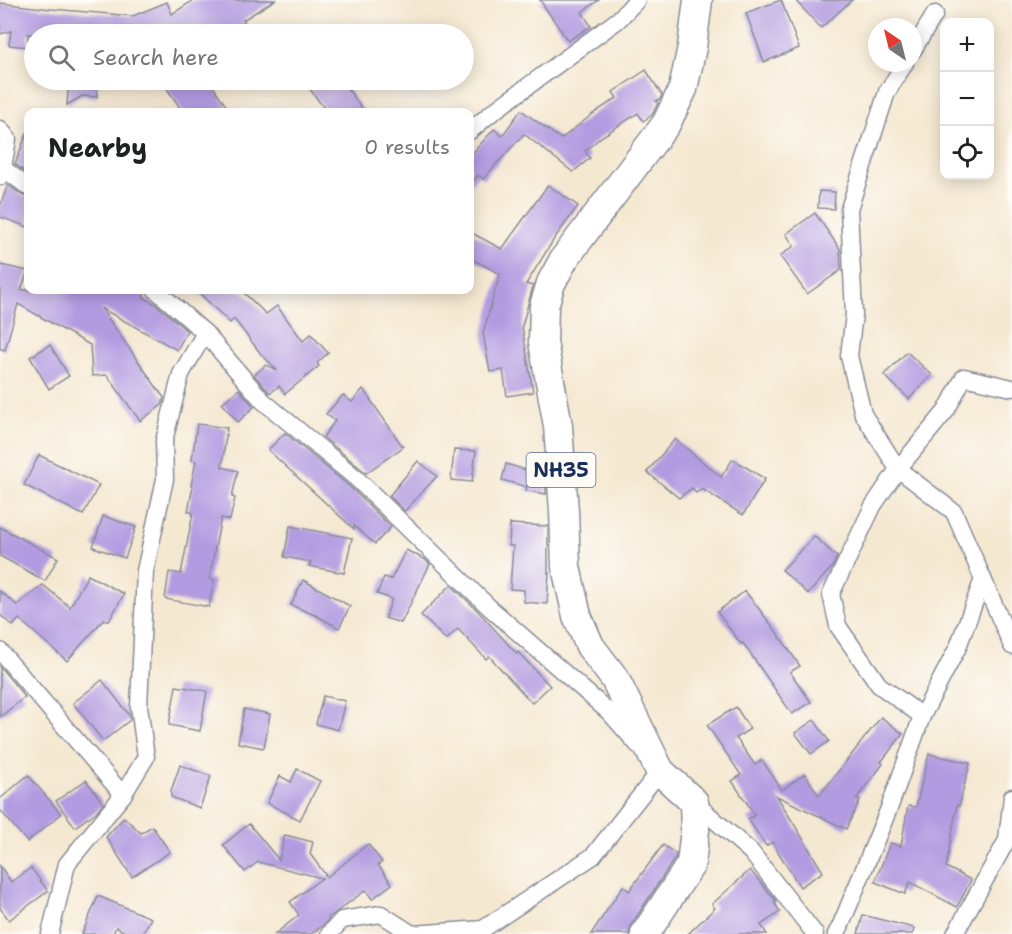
<!DOCTYPE html>
<meta charset="utf-8">
<style>
:root{--surface:#fff;--page:#f6f6f6;--text:#202124;--muted:#757577;--line:#e0e0e0}
body{margin:0;font-family:"Shantell Sans",sans-serif;background:var(--page);color:var(--text)}
.controls{position:absolute;right:18px;top:18px;display:grid;overflow:hidden;border-radius:12px;box-shadow:0 3px 15px #0003}
.controls button{width:54px;height:54px;display:grid;place-items:center;padding:0;border:0;border-bottom:2px solid var(--line);background:var(--surface);color:var(--text);font:30px sans-serif}
.compass{position:absolute;left:868px;top:18px;width:54px;height:54px;border-radius:50%;background:var(--surface);box-shadow:0 3px 15px #0003;rotate:325deg}
.list{margin:0;padding:0;list-style:none}
h2{display:flex;justify-content:space-between;align-items:center;height:78px;margin:0;padding:0 24px;font-size:26px}
h2 small{font-size:20px;font-weight:400;color:var(--muted)}
.icon{flex:none;width:33px;height:33px;fill:none;stroke:currentColor;stroke-width:2;stroke-linecap:round;stroke-linejoin:round}
.map{position:relative;flex:none;width:1012px;height:934px;overflow:hidden}
.search{position:absolute;background:var(--surface);box-shadow:0 3px 15px #0003;left:24px;top:24px;width:450px;height:66px;display:flex;align-items:center;gap:15px;box-sizing:border-box;padding:0 21px;border-radius:33px;color:var(--muted);font-size:22px}
.panel{position:absolute;background:var(--surface);box-shadow:0 3px 15px #0003;left:24px;top:108px;width:450px;height:186px;border-radius:12px}
.map>svg:first-child{display:block}
</style>
<div class="map">
<svg width="1012" height="934" viewBox="0 0 1012 934">
<rect width="100%" height="100%" fill="#fdfcf7"/>
<filter id="ink" filterUnits="userSpaceOnUse"><feTurbulence type="fractalNoise" baseFrequency=".0167" numOctaves="2"/><feDisplacementMap in="SourceGraphic" scale="12" xChannelSelector="R" yChannelSelector="G"/><feConvolveMatrix kernelMatrix="1 2 1 2 8 2 1 2 1" color-interpolation-filters="sRGB"/></filter>
<filter id="wash" filterUnits="userSpaceOnUse"><feTurbulence type="fractalNoise" baseFrequency=".008" numOctaves="4" result="noise"/><feDisplacementMap in="SourceGraphic" scale="24" xChannelSelector="R" yChannelSelector="G"/><feGaussianBlur stdDeviation="1.35" result="paint"/><feColorMatrix in="noise" values="0 0 0 0 0 0 0 0 0 0 0 0 0 0 0 0 0 1.4 0 .05"/><feComposite in="paint" operator="in"/></filter>
<g filter="url(#wash)">
<rect width="100%" height="100%" fill="#f5e8d1"/>
<g id="blocks">
<!-- building -->
<g fill="#b39be1">
<polygon points="194,0 275,0 243,20 246,24 230,34 28,34 28,47 9,45 11,31 0,34 0,3 51,9 133,16 167,2 172,14"/>
<polygon points="540,0 599,0 582,12 591,26 568,41"/>
<polygon points="781,0 799,48 764,62 746,13"/>
<polygon points="795,0 852,0 821,28"/>
<polygon points="646,70 662,95 660,99 656,101 658,103 652,115 643,121 638,113 601,137 585,151 590,158 573,172 524,134 483,179 478,175 470,185 470,156 494,129 502,136 521,110 561,139 594,113 617,98 613,92"/>
<polygon points="69,80 98,80 97,97 82,96 67,105"/>
<polygon points="161,80 209,80 230,112 183,112"/>
<polygon points="303,80 341,80 365,112 327,112"/>
<polygon points="27,133 28,134 28,174 15,164"/>
<polygon points="8,185 22,195 28,197 28,227 0,217 0,206"/>
<polygon points="548,185 578,206 554,239 526,284 533,286 522,326 533,392 507,396 503,370 490,372 483,333 500,274 470,258 470,232 502,249"/>
<polygon points="819,191 835,192 834,209 818,208"/>
<polygon points="815,213 840,249 841,270 807,294 780,256 794,246 786,234"/>
<polygon points="0,263 1,265 28,271 21,290 146,290 143,297 157,305 187,331 177,350 101,308 164,398 162,405 140,421 107,375 92,376 90,345 18,304 5,350 0,349"/>
<polygon points="196,290 241,290 266,314 277,306 303,341 311,334 328,353 317,363 319,366 285,394 279,386 270,393 254,375 266,365 277,370 261,354 234,319 230,323"/>
<polygon points="50,345 69,376 49,389 30,357"/>
<polygon points="907,352 932,375 909,399 884,375"/>
<polygon points="239,389 254,407 238,422 222,403"/>
<polygon points="363,389 403,447 366,473 323,437 335,421 326,414 343,395 352,402"/>
<polygon points="197,424 227,428 222,467 238,471 232,497 235,498 230,520 221,518 209,579 214,580 209,607 165,599 169,572 181,574 193,513 188,511 193,486 191,486 196,461 192,460"/>
<polygon points="285,433 349,486 391,527 375,544 354,526 354,529 268,450"/>
<polygon points="675,439 721,477 733,459 765,479 743,515 702,489 696,493 692,488 679,498 647,472"/>
<polygon points="454,450 476,451 472,482 451,480"/>
<polygon points="39,455 99,485 83,515 24,485"/>
<polygon points="531,456 544,458 546,494 526,491 527,487 502,480 506,464 529,471"/>
<polygon points="418,461 437,476 405,511 389,496"/>
<polygon points="103,516 136,527 125,558 93,547"/>
<polygon points="510,524 548,526 548,573 549,573 547,604 524,602 524,590 510,589 513,546 509,546"/>
<polygon points="290,526 352,538 344,573 309,566 311,562 284,557"/>
<polygon points="0,527 58,558 45,581 0,556"/>
<polygon points="814,536 837,557 832,567 808,594 782,570"/>
<polygon points="406,550 424,559 430,564 401,623 385,618 392,599 377,594 384,577 391,579"/>
<polygon points="88,575 124,594 109,621 104,619 67,661 19,619 13,626 0,615 0,591 17,605 43,585 70,607"/>
<polygon points="303,580 350,606 339,628 317,616 291,605"/>
<polygon points="451,585 477,610 517,654 518,652 550,686 532,703 489,656 486,659 458,629 446,640 421,615"/>
<polygon points="745,591 776,631 800,666 790,672 811,702 792,714 743,643 741,644 717,612"/>
<polygon points="0,667 25,697 0,717"/>
<polygon points="102,680 130,716 130,720 103,741 73,703"/>
<polygon points="176,686 207,691 200,731 169,725"/>
<polygon points="323,696 345,701 338,730 316,724"/>
<polygon points="736,707 750,729 736,738 755,765 762,760 782,790 805,774 819,796 881,717 903,734 881,762 883,764 856,799 860,800 846,829 777,796 823,872 800,887 772,842 766,846 748,819 755,815 732,781 741,775 707,725"/>
<polygon points="244,709 270,714 264,748 238,743"/>
<polygon points="814,720 829,741 811,754 795,733"/>
<polygon points="929,754 970,763 959,806 957,805 946,867 971,880 957,907 910,882 905,894 875,882 890,843 901,846 908,806 916,807"/>
<polygon points="180,765 211,776 200,808 171,797 171,791"/>
<polygon points="297,769 320,781 300,820 267,803 280,776 291,782"/>
<polygon points="28,775 61,814 27,842 0,810 0,799"/>
<polygon points="86,780 103,803 96,812 75,827 56,801"/>
<polygon points="124,817 141,833 152,826 170,852 132,877 106,837"/>
<polygon points="249,824 279,860 285,835 313,842 310,854 327,877 368,844 382,862 378,865 392,884 372,899 366,890 328,918 329,919 322,926 311,934 275,934 299,915 290,902 322,878 258,862 245,872 223,845"/>
<polygon points="663,845 676,854 675,858 631,925 629,934 591,934 623,886 629,891"/>
<polygon points="0,866 11,882 31,868 48,891 9,920 0,908"/>
<polygon points="750,870 776,901 774,902 780,912 761,925 767,934 688,934 715,908 712,904"/>
<polygon points="98,896 151,918 142,934 128,934 116,927 113,934 82,934"/>
<polygon points="863,915 914,928 913,934 858,934"/>
</g>
</g>
</g>
<g filter="url(#ink)">
<use href="#blocks" fill-opacity="0" stroke="#888c98" stroke-width="1.5"/>
<g fill="none" stroke-linecap="round" stroke-linejoin="round">
<defs>
<g id="minor">
<polyline points="913,50 935,14"/>
<polyline points="905,63 887,92 849,209 854,314 849,356 863,414 898,469 954,512 1012,646"/>
<polyline points="0,129 8,139 3,168"/>
<polyline points="470,131 490,114 618,20 637,0"/>
<polyline points="0,177 3,168 28,187"/>
<polyline points="156,290 205,333 263,401 356,478 489,607 610,713 638,745"/>
<polyline points="0,651 123,795 67,864 50,934"/>
<polyline points="922,716 879,685 838,626 831,594 873,506 898,469 946,411 964,377 1012,388"/>
<polyline points="123,795 146,757 139,706 145,571 165,479 164,441 181,374 205,333"/>
<polyline points="694,802 751,852 815,934"/>
<polyline points="329,934 342,920 381,914 412,934 483,929 593,856 660,771 655,764"/>
<polyline points="836,934 840,927 890,806 922,716 958,647 983,579"/>
<polyline points="955,934 1007,840 1012,797"/>
</g>
<polyline id="trunk" points="645,934 691,864 695,830 694,802 660,771 615,679 590,646 577,616 566,567 564,511 558,426 543,342 544,306 551,283 564,259 666,124 683,89 692,47 698,0"/>
</defs>
<!-- minor casing -->
<use href="#minor" stroke="#888c98" stroke-width="19"/>
<!-- trunk casing -->
<use href="#trunk" stroke="#888c98" stroke-width="31"/>
<!-- minor -->
<use href="#minor" stroke="#fff" stroke-width="16"/>
<!-- trunk -->
<use href="#trunk" stroke="#fff" stroke-width="28"/>
</g>
</g>
<g text-anchor="middle" stroke-width="6" stroke-linejoin="round" paint-order="stroke">
<!-- shield labels -->
<rect fill="#fdfcf7" stroke="#5f6c8c" stroke-width="1.5" x="526.5" y="453" width="69" height="34" rx="4.5"/>
<g font-size="20" font-weight="bold" fill="#1b2f5e">
<text x="561" y="477">NH35</text>
</g>
</g>
</svg>
<div class="controls">
<button>+</button>
<button>−</button>
<button><svg class="icon" aria-label="locate" viewBox="0 0 24 24"><circle cx="12" cy="12" r="6"/><path d="M12 2v4M12 18v4M2 12h4M18 12h4"/></svg></button>
</div>
<svg class="compass" viewBox="-18 -18 36 36"><path d="M0-13l5 13h-10z" fill="#e53935"/><path d="M0 13l5-13h-10z" fill="#757577"/></svg>
<div class="search"><svg class="icon" aria-label="search" viewBox="0 0 24 24"><circle cx="10" cy="10" r="6"/><path d="M15 15l6 6"/></svg>Search here</div>
<section class="panel">
<h2>Nearby<small>0 results</small></h2>
<ul class="list">
</ul>
</section>
</div>
